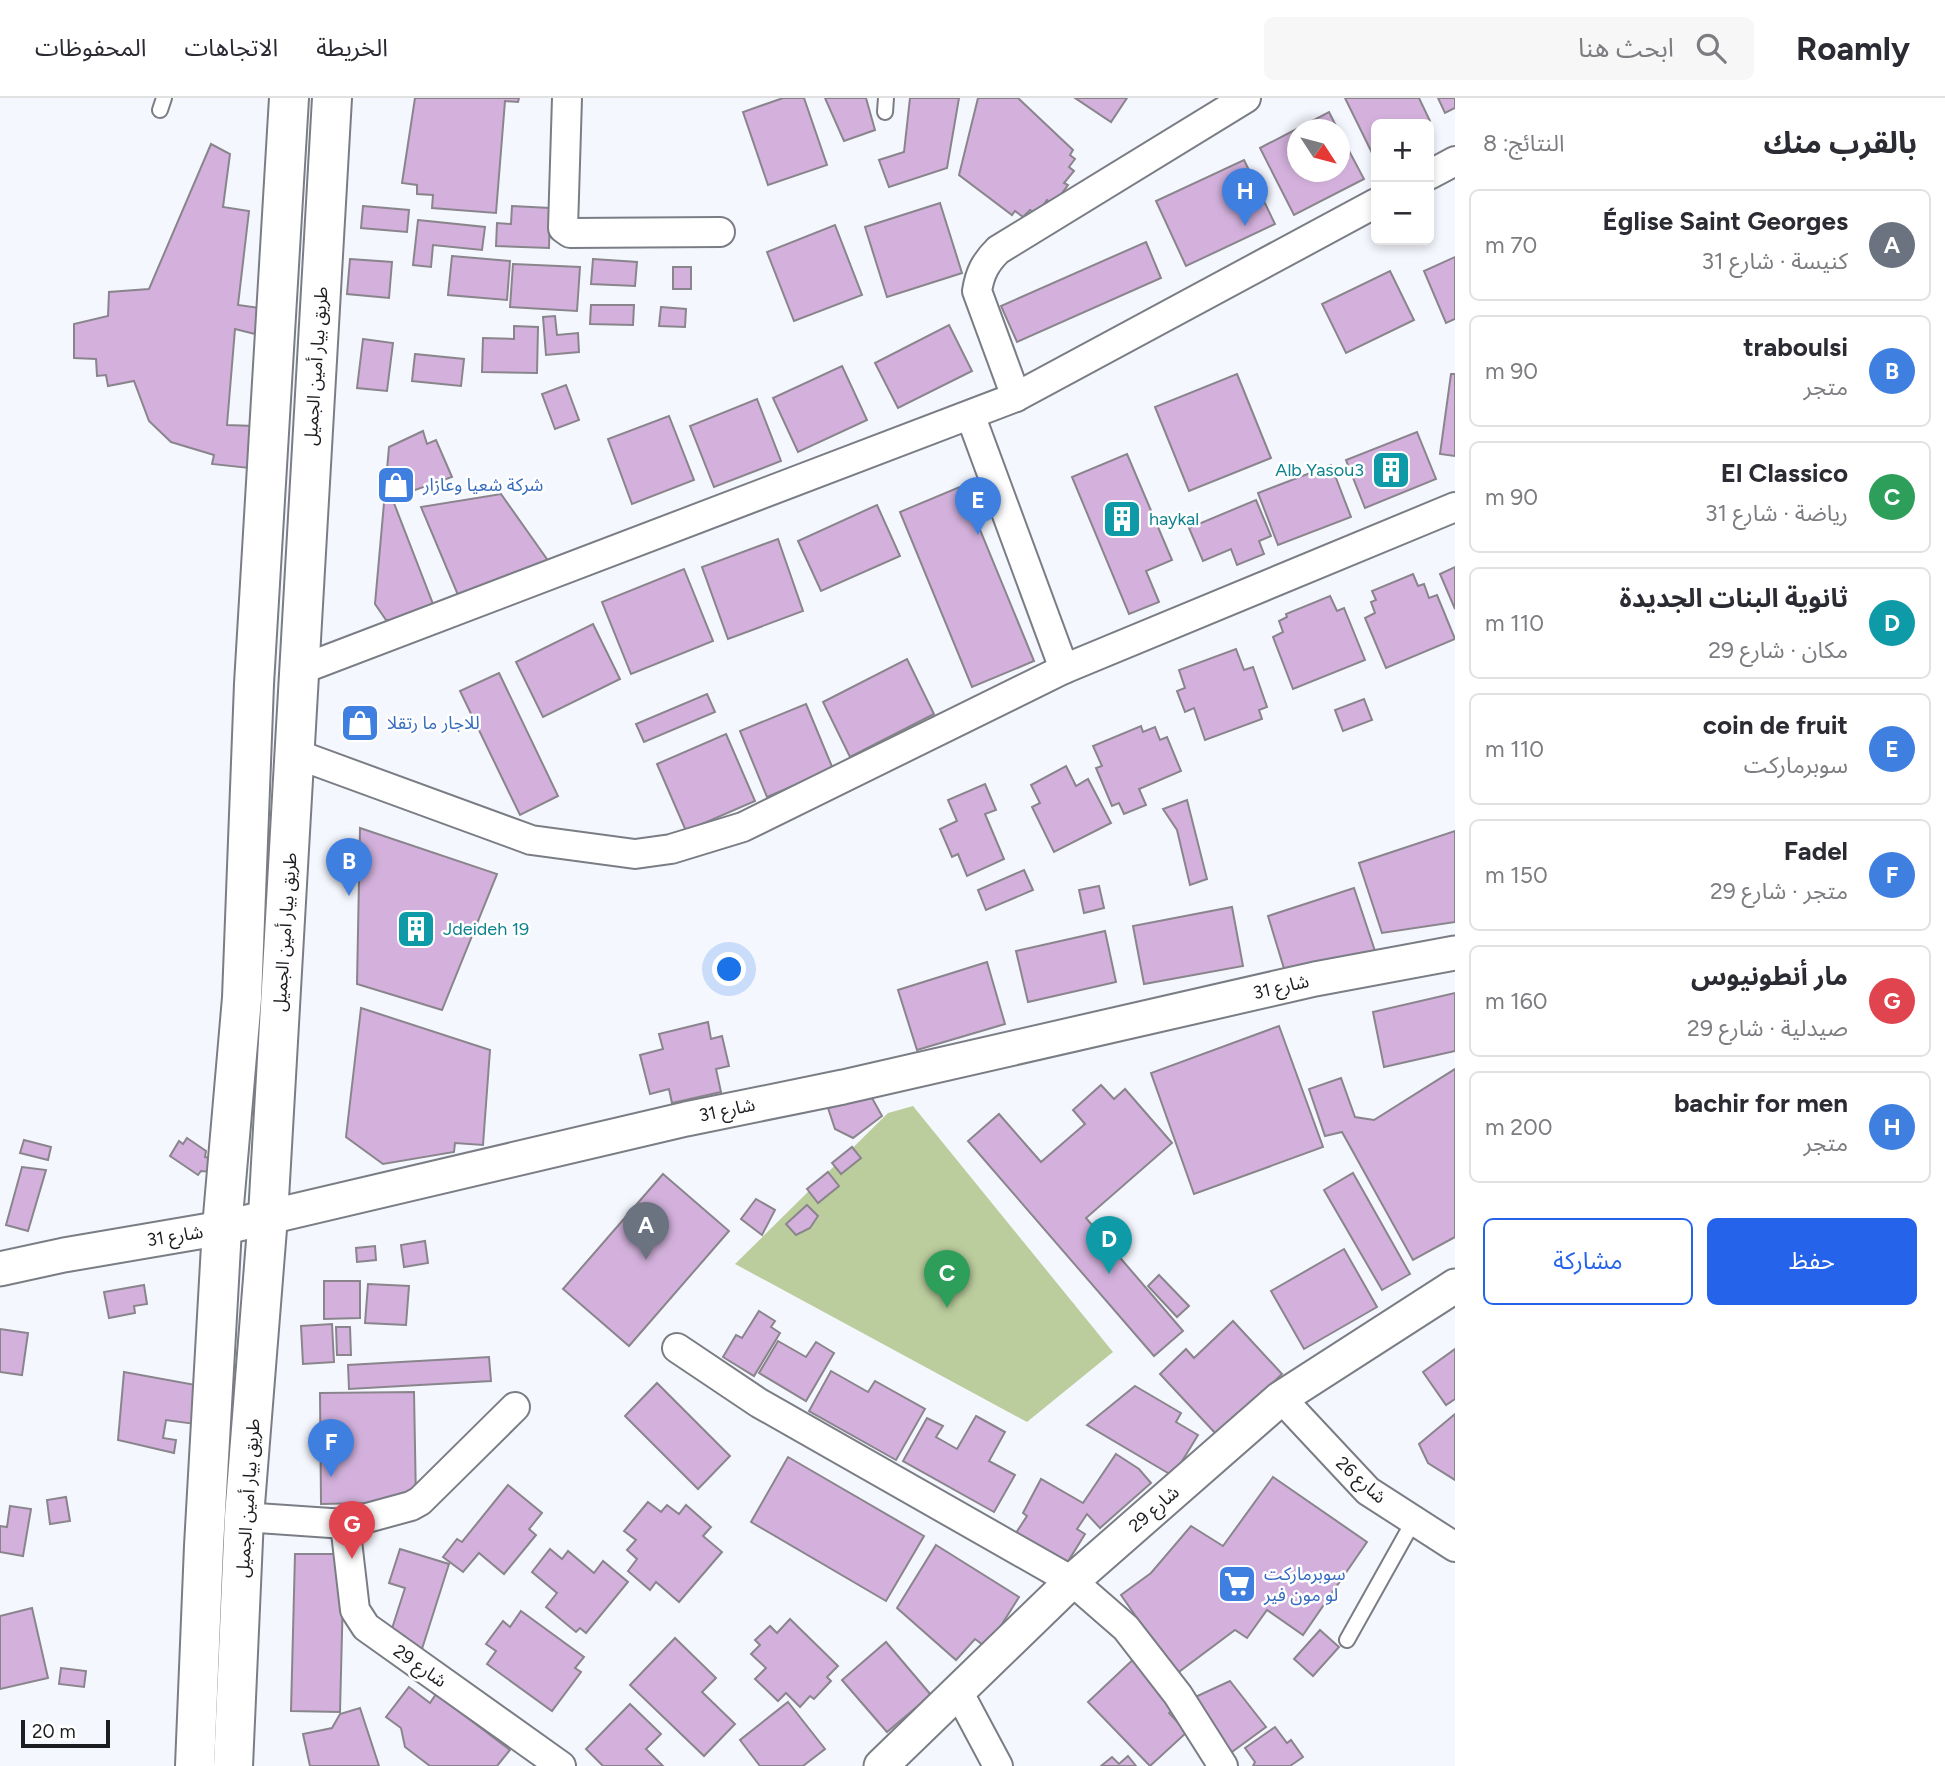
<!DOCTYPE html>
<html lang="ar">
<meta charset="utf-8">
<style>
:root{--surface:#fff;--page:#f7f7f7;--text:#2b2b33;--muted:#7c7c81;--line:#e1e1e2;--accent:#2563eb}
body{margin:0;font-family:Figtree,"Noto Sans Arabic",sans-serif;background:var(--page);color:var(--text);direction:rtl}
.controls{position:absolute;right:21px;top:21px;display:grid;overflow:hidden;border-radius:10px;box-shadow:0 4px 10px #0003}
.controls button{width:63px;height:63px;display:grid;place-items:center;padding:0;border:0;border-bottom:2px solid var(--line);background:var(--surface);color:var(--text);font:35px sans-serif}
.compass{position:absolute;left:1287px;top:21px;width:63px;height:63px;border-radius:50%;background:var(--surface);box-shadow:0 4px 10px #0003;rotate:126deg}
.scale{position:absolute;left:21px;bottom:18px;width:89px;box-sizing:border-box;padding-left:7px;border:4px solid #1c1d20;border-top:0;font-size:19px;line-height:24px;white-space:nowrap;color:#1c1d20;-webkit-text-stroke:5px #fff;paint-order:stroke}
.you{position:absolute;left:730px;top:872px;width:24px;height:24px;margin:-18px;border:5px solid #fff;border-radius:50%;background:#1a73e8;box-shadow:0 0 0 10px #1a73e833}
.badge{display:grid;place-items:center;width:46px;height:46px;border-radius:50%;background:var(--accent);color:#fff;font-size:23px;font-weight:700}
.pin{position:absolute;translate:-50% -58px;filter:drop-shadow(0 2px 4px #0008)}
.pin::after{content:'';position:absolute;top:37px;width:24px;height:21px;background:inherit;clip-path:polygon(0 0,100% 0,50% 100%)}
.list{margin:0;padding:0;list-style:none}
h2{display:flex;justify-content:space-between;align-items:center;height:91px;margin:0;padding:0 28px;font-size:30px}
h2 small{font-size:23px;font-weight:400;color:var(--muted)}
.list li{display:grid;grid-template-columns:46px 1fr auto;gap:21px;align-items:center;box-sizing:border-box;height:112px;margin:0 14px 14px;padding:0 14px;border:2px solid var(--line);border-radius:10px}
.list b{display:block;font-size:26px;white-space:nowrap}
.list p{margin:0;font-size:23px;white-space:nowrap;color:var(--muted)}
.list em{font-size:23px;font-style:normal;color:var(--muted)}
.actions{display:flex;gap:14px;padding:21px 28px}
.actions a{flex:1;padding:16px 0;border:2px solid var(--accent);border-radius:10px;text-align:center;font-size:24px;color:var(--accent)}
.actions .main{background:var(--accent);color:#fff}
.icon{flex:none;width:38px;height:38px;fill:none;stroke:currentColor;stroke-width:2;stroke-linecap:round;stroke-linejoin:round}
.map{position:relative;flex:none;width:1455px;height:1668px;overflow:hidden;direction:ltr}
header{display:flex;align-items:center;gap:42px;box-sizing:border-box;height:98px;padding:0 35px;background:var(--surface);border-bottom:2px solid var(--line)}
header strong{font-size:33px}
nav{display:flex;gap:38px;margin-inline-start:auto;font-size:24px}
.search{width:490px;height:63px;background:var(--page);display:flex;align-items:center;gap:18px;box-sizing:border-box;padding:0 24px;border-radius:10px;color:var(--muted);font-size:26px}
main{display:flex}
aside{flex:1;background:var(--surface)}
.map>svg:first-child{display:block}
</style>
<header>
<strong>Roamly</strong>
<div class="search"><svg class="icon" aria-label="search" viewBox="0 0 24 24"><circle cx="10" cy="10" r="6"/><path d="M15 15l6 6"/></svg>ابحث هنا</div>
<nav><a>الخريطة</a><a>الاتجاهات</a><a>المحفوظات</a></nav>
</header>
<main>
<aside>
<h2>بالقرب منك<small>النتائج: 8</small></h2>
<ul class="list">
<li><span class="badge" style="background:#6b7280">A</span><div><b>Église Saint Georges</b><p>كنيسة · شارع 31</p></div><em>70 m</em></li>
<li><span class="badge" style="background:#3f7fe0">B</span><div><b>traboulsi</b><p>متجر</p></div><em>90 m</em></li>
<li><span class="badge" style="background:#2e9e5b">C</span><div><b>El Classico</b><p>رياضة · شارع 31</p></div><em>90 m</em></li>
<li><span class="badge" style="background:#0f9aa8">D</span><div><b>ثانوية البنات الجديدة</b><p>مكان · شارع 29</p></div><em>110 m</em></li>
<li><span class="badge" style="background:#3f7fe0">E</span><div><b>coin de fruit</b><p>سوبرماركت</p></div><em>110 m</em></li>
<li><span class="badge" style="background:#3f7fe0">F</span><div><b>Fadel</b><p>متجر · شارع 29</p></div><em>150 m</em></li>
<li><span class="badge" style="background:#e0444e">G</span><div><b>مار أنطونيوس</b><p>صيدلية · شارع 29</p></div><em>160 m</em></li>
<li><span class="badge" style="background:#3f7fe0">H</span><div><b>bachir for men</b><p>متجر</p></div><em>200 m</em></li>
</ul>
<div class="actions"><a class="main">حفظ</a><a>مشاركة</a></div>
</aside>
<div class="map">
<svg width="1455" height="1668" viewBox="0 0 1455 1668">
<rect width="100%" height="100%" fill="#f5f7fe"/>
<!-- green -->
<polygon fill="#bbcd9d" points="913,1008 1113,1254 1027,1324 735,1166 888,1015"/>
<!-- building -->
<g fill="#d3b1dc" stroke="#8a858c" stroke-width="2">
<polygon points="415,0 519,0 518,4 505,3 496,115 432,110 433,97 417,96 417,87 402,85"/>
<polygon points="783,0 804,0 827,67 768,87 743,14"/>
<polygon points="825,0 866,0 875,32 844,43"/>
<polygon points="910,0 959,0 947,70 889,89 879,62 904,54"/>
<polygon points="978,0 1018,0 1073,52 1070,57 1075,61 1069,69 1074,73 1064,85 1068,87 1053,107 1047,102 1037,116 1030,112 1023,119 1015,113 1012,117 959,77"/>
<polygon points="1075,0 1127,0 1111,24"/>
<polygon points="1345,0 1419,0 1430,23 1426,26 1376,26 1376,63"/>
<polygon points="1438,0 1455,0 1455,10 1445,15"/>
<polygon points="1329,14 1338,32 1297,32 1297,74 1339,74 1339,34 1364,81 1294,117 1260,50"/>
<polygon points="211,46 230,56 223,109 249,113 238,207 259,210 255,236 235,231 227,327 254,328 249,370 212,366 214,357 171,344 149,323 134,283 108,288 106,277 97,278 96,261 74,260 74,226 108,218 109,194 149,191"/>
<polygon points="1244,62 1275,126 1186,168 1156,103"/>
<polygon points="940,105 962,175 887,199 865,129"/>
<polygon points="363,108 409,112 407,134 361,130"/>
<polygon points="512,108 550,110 549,150 496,148 497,125 511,126"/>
<polygon points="418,122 485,129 482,152 433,147 431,169 413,167"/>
<polygon points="835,127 862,197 794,223 767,154"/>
<polygon points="1146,144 1161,180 1017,244 1001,208"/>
<polygon points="452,158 510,163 507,202 448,197"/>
<polygon points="1455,159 1455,221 1446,225 1424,173"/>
<polygon points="350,161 392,164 389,200 347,196"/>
<polygon points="593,161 637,164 635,188 591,186"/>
<polygon points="513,166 580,169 577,213 510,209"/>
<rect x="673" y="169" width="18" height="22"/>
<polygon points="1390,173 1414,222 1346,255 1322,206"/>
<polygon points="591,207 634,207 633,227 590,226"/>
<polygon points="661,209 686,211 685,229 659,228"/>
<polygon points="555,218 557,237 578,235 579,254 546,257 543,219"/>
<polygon points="949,227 972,273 898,310 875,265"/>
<polygon points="514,228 538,229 537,275 482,274 483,240 514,241"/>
<polygon points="363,241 393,245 387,293 357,290"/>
<polygon points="415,256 464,261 461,288 412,283"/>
<polygon points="842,268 867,322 798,354 773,300"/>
<polygon points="1237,276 1271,360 1189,393 1155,309"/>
<polygon points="1451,276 1455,276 1455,358 1440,356"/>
<polygon points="566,287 579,322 555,331 542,296"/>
<polygon points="757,301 781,363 714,389 690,328"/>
<polygon points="669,318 694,382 632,406 608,341"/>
<polygon points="423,333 427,346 436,342 452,379 392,400 433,506 397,522 386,522 375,506 389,349"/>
<polygon points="1417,334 1436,381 1365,410 1346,362"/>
<polygon points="1127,356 1172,462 1146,473 1159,504 1129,516 1072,379"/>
<polygon points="1331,367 1351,419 1278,447 1258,395"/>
<polygon points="962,388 1034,563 972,589 900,414"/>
<polygon points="501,396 549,464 458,497 421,409"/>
<polygon points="1256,402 1271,438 1259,443 1264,456 1237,467 1231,451 1203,463 1189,430"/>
<polygon points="877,407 900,458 821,493 798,443"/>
<polygon points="778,441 803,513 728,541 702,469"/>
<polygon points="1455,469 1455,511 1440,476"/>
<polygon points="684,471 713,543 631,576 602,504"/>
<polygon points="1413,476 1418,488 1424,486 1429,500 1437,497 1455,541 1386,570 1365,520 1375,515 1371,504 1376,502 1372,493"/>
<polygon points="1330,498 1337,513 1344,510 1365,562 1293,591 1273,539 1283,534 1279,523 1287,519 1286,516"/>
<polygon points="593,526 620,581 543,619 516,564"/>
<polygon points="1236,551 1244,572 1253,569 1267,609 1259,612 1262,621 1205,642 1194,610 1185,614 1177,593 1185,590 1179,572"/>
<polygon points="907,561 934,616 850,659 823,604"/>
<polygon points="499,575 558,698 520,717 460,593"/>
<polygon points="707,596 715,614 644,644 636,626"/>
<polygon points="1364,601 1372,622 1343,633 1335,612"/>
<polygon points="806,606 833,671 767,699 740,633"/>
<polygon points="1141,628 1143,634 1155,629 1160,642 1167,639 1181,673 1139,691 1146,707 1124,716 1119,705 1112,708 1096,670 1102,668 1093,648"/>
<polygon points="726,636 755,703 686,733 657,666"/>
<polygon points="1066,668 1076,688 1088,681 1111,725 1054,754 1032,709 1040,705 1031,687"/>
<polygon points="985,686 996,712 985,716 1004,761 967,778 958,756 952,759 940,731 957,723 948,702"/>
<polygon points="1187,702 1207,781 1190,787 1177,732 1163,711"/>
<polygon points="360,730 497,776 442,912 357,886"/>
<polygon points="1455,733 1455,824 1382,835 1359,765"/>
<polygon points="1024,772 1033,792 986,812 978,792"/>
<polygon points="1099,788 1104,810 1084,815 1079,792"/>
<polygon points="1354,790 1376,856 1286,877 1268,818"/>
<polygon points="1232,809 1243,868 1144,886 1133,828"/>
<polygon points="1105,833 1116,884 1028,904 1016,853"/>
<polygon points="987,864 1005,926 917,952 898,892"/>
<polygon points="1455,895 1455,953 1384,969 1373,914"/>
<polygon points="361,910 490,952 483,1047 455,1045 454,1054 383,1066 346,1039"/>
<polygon points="708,924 711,941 722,938 729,968 716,971 721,994 672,1005 669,991 650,996 640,957 663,951 659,936"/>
<polygon points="1279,928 1323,1049 1194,1096 1151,975"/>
<polygon points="1455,971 1455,1139 1413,1162 1342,1034 1325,1038 1309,991 1341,980 1355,1019 1374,1022"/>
<polygon points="1101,987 1114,1001 1125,991 1172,1045 1086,1120 1183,1233 1154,1258 968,1043 999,1016 1041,1064 1085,1026 1073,1012"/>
<polygon points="872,1000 882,1018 853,1040 835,1031 828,1010"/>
<polygon points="187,1040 206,1053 205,1059 213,1061 211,1074 201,1073 198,1077 170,1058 179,1043 183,1046"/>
<polygon points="24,1042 51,1049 48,1062 20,1055"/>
<polygon points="852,1049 861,1060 841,1076 832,1065"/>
<polygon points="22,1069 46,1072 28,1133 6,1127"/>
<polygon points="828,1074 839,1088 818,1105 807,1091"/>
<polygon points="1353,1075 1410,1176 1382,1192 1324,1092"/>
<polygon points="663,1076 729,1133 629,1248 563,1191"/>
<polygon points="756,1101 775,1112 762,1137 741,1121"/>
<polygon points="807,1107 818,1118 810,1130 796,1137 786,1126"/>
<polygon points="425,1143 428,1165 404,1169 401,1147"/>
<polygon points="375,1148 376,1162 357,1164 356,1150"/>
<polygon points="1344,1151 1377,1209 1304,1251 1271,1193"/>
<polygon points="1159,1177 1189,1208 1177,1219 1148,1188"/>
<polygon points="324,1183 360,1183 360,1220 324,1221"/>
<polygon points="368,1186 409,1188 406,1227 365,1225"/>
<polygon points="144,1187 147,1206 134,1208 135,1215 109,1220 104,1194"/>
<polygon points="759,1213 775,1223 771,1229 780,1235 754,1278 723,1259 736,1237 742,1240"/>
<polygon points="1233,1223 1282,1276 1217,1337 1160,1276 1186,1251 1194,1260"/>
<polygon points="332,1226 334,1264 303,1266 301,1228"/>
<polygon points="336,1229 350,1229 351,1257 337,1257"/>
<polygon points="0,1231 28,1235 22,1277 0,1274"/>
<polygon points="778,1243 806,1259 816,1244 834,1255 806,1303 759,1275"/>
<polygon points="1455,1251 1455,1301 1446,1307 1423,1274"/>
<polygon points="489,1259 491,1283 349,1291 348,1267"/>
<polygon points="831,1273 868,1294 875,1283 925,1311 896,1362 809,1313"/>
<polygon points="124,1274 201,1288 195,1326 166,1322 163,1340 176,1342 174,1355 118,1342"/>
<polygon points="657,1285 730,1358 698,1391 625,1318"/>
<polygon points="1135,1288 1181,1315 1176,1324 1198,1337 1173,1378 1087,1327"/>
<polygon points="414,1294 416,1404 321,1406 320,1295"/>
<polygon points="1455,1316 1455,1382 1428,1365 1419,1346"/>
<polygon points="976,1318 1005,1334 989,1363 1015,1377 994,1414 903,1363 927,1320 943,1328 936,1339 957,1351"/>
<polygon points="1116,1356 1139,1371 1151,1385 1100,1430 1087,1416 1077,1431 1085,1436 1067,1465 1050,1454 1047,1459 1014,1438 1027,1418 1023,1415 1041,1381 1083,1405"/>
<polygon points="788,1359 924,1438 886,1503 751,1424"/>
<polygon points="1273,1379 1367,1444 1303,1537 1267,1512 1247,1540 1235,1532 1176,1576 1121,1497 1151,1475 1191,1428 1223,1448"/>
<polygon points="508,1387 542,1415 529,1431 536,1437 504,1476 479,1455 463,1474 443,1459 457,1441 462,1444"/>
<polygon points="66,1399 70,1423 50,1426 47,1402"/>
<polygon points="648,1404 661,1414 667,1407 679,1416 686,1407 711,1429 703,1438 722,1454 679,1504 656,1484 650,1492 628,1473 637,1461 627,1452 636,1442 624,1433"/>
<polygon points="10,1408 31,1411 23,1458 0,1454 0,1428 7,1429"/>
<polygon points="936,1447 1019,1499 987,1550 975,1541 956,1562 897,1510"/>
<polygon points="400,1451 449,1466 421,1554 388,1543 405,1490 389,1485"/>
<polygon points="550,1451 562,1461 568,1453 594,1475 603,1463 628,1484 586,1535 580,1530 576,1534 546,1509 557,1495 532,1474"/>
<polygon points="295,1456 344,1456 340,1614 291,1613"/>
<polygon points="32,1510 48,1580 0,1591 0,1518"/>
<polygon points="521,1513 584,1559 575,1570 581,1574 552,1613 487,1566 496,1553 486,1546 503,1523 510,1529"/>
<polygon points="790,1521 838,1568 827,1579 831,1583 814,1601 810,1598 800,1609 786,1595 778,1603 755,1581 766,1570 751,1556 760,1547 755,1542 770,1528 777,1535"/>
<polygon points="1320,1532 1339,1549 1313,1578 1294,1561"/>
<polygon points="675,1540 716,1580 702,1594 735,1626 704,1658 630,1587"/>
<polygon points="886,1544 931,1597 887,1634 842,1582"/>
<polygon points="1140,1555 1177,1608 1169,1615 1187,1634 1150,1668 1088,1604"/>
<polygon points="61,1570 86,1573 84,1589 59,1586"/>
<polygon points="1230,1583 1266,1629 1225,1659 1193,1600"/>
<polygon points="409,1589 430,1605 436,1596 510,1652 497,1668 430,1668 405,1649 401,1630 386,1619"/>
<polygon points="788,1604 825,1651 803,1668 760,1668 740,1642"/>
<polygon points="630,1606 661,1636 646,1651 663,1668 603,1668 586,1651"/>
<polygon points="360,1610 379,1668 310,1668 303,1636 332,1630 340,1616"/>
<polygon points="1275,1629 1287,1645 1291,1642 1303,1659 1290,1668 1253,1668 1255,1664 1245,1650"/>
<polygon points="1128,1658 1136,1668 1101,1668 1112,1659 1119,1666"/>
</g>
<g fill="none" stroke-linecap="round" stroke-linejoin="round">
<defs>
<g id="service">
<polyline points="160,12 164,0"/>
<polyline points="885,14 886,0"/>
<polyline points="1347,1542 1413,1424"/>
</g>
<g id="minor">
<polyline points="567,0 563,130 570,135 720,134"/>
<polyline points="1429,77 1455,63"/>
<path d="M1016,299L977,193C980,175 985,165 998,152L1246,0"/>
<polyline points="971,319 1064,571"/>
<polyline points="300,572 1016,299 1376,105"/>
<polyline points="296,656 531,742 635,756 671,751 743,729 1064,571 1455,409"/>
<polyline points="677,1250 759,1305 1072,1483 1126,1530 1178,1597 1223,1668"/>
<polyline points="1281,1300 1368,1393 1455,1449"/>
<polyline points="244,1419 345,1426 411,1408 420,1403 515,1309"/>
<polyline points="345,1426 355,1512 366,1529 561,1668"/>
<polyline points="959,1595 998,1668"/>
</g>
<g id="tertiary">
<polyline points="0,1171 64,1157 222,1130 686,1021 843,989 1315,881 1455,855"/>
<polyline points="881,1668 1072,1483 1281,1300 1455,1188"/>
</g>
<g id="secondary">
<polyline points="195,1668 204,1448 222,1130 242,900 254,586 289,0"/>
<polyline points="233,1668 244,1419 268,1118 332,0"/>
</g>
</defs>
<!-- service casing -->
<use href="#service" stroke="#7b7d85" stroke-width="18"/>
<!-- minor casing -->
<use href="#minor" stroke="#7b7d85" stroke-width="32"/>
<!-- tertiary casing -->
<use href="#tertiary" stroke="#7b7d85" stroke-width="37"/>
<!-- secondary casing -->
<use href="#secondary" stroke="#7b7d85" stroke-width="42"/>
<!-- service -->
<use href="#service" stroke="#fff" stroke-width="14"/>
<!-- minor -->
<use href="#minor" stroke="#fff" stroke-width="28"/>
<!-- tertiary -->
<use href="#tertiary" stroke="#fff" stroke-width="33"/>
<!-- secondary -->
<use href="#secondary" stroke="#fff" stroke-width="38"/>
</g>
<!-- icons -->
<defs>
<symbol id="building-square" viewBox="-11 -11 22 22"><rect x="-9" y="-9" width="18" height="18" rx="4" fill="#0f9aa8" stroke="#fff"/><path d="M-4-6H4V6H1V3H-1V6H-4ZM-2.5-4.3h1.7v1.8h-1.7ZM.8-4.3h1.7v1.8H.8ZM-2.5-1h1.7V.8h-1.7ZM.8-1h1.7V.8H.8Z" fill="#fff"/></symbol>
<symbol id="shop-square" viewBox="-11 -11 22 22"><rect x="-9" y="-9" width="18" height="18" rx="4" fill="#3f7fe0" stroke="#fff"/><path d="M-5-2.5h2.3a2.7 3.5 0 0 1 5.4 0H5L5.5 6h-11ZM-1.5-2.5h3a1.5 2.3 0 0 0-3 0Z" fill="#fff"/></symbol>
<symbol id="supermarket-square" viewBox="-11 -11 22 22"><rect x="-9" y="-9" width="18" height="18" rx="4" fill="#3f7fe0" stroke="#fff"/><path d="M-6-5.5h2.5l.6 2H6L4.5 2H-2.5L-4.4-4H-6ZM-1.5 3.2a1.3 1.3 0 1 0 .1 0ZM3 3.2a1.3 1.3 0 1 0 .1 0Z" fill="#fff"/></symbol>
</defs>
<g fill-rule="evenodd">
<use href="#building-square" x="1369" y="350" width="44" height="44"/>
<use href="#shop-square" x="374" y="365" width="44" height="44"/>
<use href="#building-square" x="1100" y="399" width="44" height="44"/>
<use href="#shop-square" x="338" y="603" width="44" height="44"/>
<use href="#building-square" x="394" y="809" width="44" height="44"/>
<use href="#supermarket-square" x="1215" y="1464" width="44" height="44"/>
</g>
<g text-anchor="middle" stroke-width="5" stroke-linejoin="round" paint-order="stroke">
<!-- street labels -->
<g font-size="18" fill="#1c1d20" stroke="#fff">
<text transform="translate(316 268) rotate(-86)" y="6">طريق بيار أمين الجميل</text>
<text transform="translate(285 834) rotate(-86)" y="6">طريق بيار أمين الجميل</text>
<text transform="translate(1281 889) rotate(-13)" y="6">شارع 31</text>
<text transform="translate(727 1012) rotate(-12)" y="6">شارع 31</text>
<text transform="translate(175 1138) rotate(-9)" y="6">شارع 31</text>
<text transform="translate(1361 1382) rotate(42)" y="6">شارع 26</text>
<text transform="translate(248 1400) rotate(-86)" y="6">طريق بيار أمين الجميل</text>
<text transform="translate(1154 1411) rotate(-41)" y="6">شارع 29</text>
<text transform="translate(420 1568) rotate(35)" y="6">شارع 29</text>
</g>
<!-- culture labels -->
<g font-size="18" fill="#0d838f" stroke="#fff" text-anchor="start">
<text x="1364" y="378" text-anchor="end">Alb Yasou3</text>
<text x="1149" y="427">haykal</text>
<text x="443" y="837">Jdeideh 19</text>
</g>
<!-- shop labels -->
<g font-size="18" fill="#366cbe" stroke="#fff" text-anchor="start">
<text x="423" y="393">شركة شعيا وعازار</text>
<text x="387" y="631">للاجار ما رتقلا</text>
<text x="1264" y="1482">سوبرماركت<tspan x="1264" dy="21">لو مون فير</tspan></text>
</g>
</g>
</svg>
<div class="controls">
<button>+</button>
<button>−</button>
</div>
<svg class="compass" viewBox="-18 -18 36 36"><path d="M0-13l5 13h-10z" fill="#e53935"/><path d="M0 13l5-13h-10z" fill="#7c7c81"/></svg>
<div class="scale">20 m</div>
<div class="you"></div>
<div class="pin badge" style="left:646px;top:1162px;background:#6b7280">A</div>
<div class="pin badge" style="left:349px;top:798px;background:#3f7fe0">B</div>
<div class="pin badge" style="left:947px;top:1210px;background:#2e9e5b">C</div>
<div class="pin badge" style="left:1109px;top:1176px;background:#0f9aa8">D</div>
<div class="pin badge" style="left:978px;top:437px;background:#3f7fe0">E</div>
<div class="pin badge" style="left:331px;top:1379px;background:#3f7fe0">F</div>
<div class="pin badge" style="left:352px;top:1461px;background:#e0444e">G</div>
<div class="pin badge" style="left:1245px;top:128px;background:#3f7fe0">H</div>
</div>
</main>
